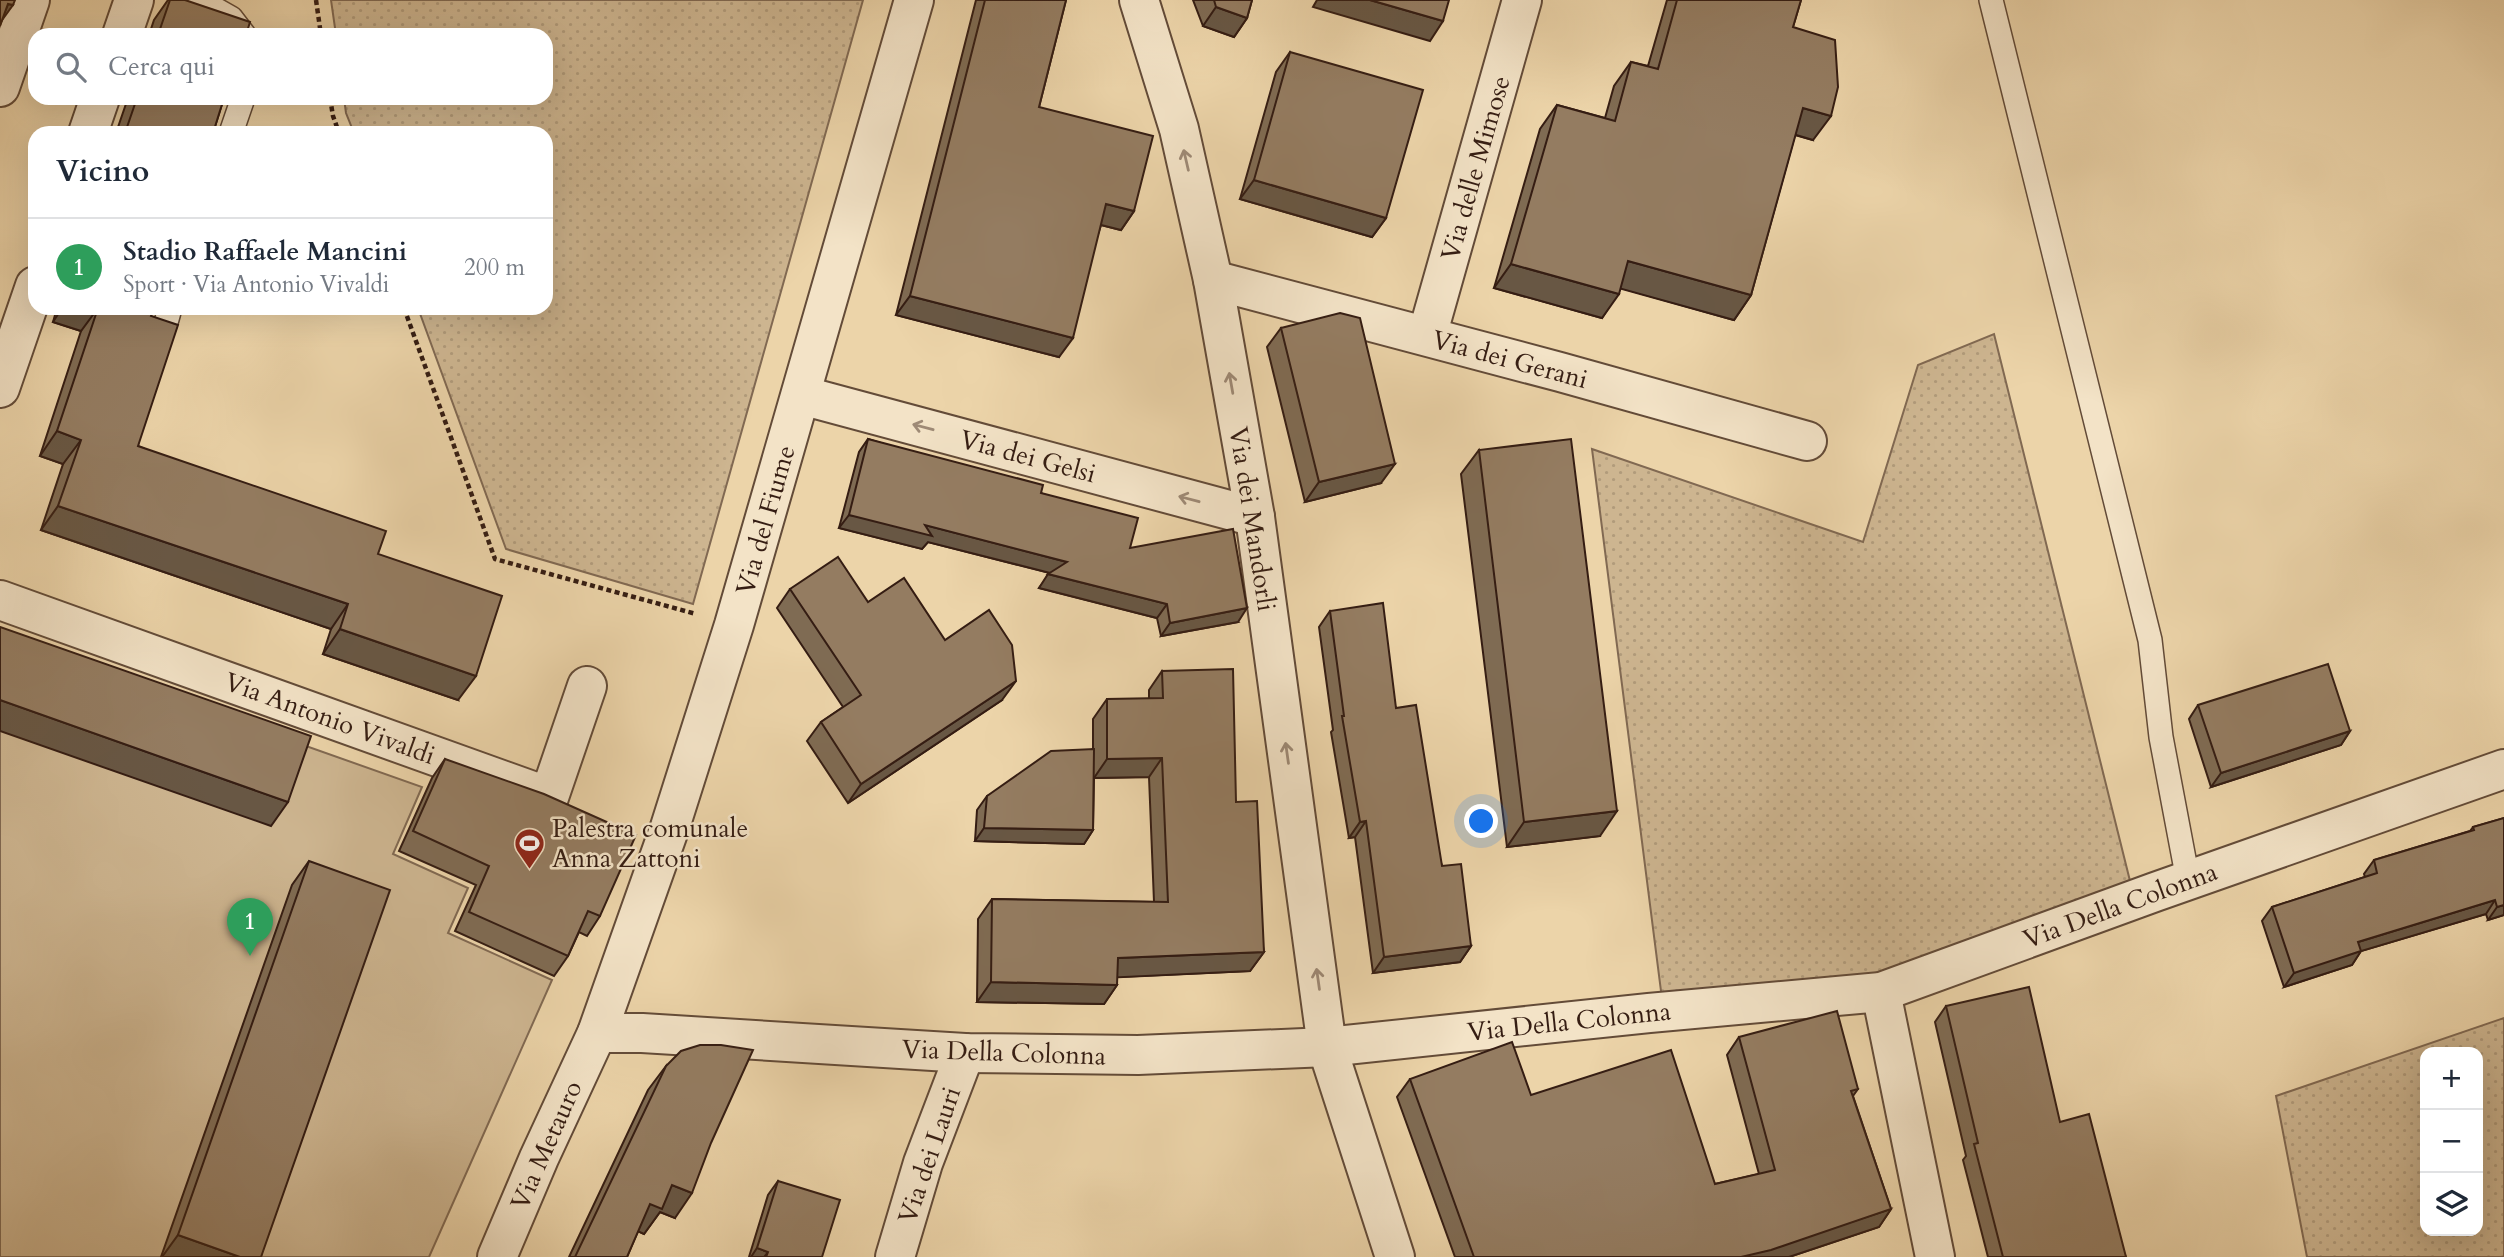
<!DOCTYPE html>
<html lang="it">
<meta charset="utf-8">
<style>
:root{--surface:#fff;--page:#f2f2f3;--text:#1f2937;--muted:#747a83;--line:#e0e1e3;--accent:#8f2418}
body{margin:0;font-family:Cardo,serif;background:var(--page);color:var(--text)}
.controls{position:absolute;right:21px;bottom:21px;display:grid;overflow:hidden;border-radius:14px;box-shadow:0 7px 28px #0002}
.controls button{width:63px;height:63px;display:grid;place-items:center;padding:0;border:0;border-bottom:2px solid var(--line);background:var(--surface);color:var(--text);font:35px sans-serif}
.you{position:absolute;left:1482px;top:822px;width:24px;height:24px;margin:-18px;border:5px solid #fff;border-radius:50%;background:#1a73e8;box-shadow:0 0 0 10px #1a73e833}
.badge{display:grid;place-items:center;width:46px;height:46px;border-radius:50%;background:var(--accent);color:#fff;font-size:23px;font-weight:700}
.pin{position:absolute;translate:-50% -58px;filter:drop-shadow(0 2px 4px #0008)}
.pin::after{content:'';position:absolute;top:37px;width:24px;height:21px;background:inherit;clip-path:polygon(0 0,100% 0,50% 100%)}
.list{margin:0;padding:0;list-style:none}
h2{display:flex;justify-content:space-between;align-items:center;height:91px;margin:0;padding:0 28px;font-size:30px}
h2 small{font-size:23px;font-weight:400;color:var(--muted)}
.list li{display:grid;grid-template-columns:46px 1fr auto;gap:21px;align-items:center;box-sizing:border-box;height:98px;padding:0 28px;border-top:2px solid var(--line)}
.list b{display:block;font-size:26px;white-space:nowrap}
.list p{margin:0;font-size:23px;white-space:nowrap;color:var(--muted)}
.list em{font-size:23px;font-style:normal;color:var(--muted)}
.icon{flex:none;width:38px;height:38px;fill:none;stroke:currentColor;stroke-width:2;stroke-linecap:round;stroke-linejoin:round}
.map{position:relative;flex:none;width:2504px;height:1257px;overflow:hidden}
.search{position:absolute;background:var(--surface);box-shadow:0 7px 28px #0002;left:28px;top:28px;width:525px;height:77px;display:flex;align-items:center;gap:18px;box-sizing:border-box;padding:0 24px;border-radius:21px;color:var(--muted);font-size:26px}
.panel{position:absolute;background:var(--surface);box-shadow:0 7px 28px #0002;left:28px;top:126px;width:525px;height:189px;border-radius:21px}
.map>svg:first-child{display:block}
</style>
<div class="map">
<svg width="2504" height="1257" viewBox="0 0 2504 1257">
<defs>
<pattern id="park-dots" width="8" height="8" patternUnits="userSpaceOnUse" patternTransform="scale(1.75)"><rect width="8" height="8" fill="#cdb590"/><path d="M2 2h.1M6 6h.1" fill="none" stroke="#b19b7b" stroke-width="1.8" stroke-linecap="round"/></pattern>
</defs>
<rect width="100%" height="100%" fill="#ecd4a9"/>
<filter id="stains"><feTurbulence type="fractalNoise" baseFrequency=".00286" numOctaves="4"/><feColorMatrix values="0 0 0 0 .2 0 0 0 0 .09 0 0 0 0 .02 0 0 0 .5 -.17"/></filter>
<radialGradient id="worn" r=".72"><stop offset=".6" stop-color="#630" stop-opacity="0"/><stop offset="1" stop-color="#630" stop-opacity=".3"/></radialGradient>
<!-- grass -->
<polygon fill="#cdb590" stroke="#816952" stroke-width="2" points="0,638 422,787 393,854 468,888 448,933 552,980 429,1257 0,1257"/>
<!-- park -->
<g fill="url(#park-dots)" stroke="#816952" stroke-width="2" fill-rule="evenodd">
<polygon points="331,0 863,0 693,604 506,549 418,308 546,308 546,133 354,133 346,113 344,98 546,98 546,35 336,35"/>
<polygon points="1994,334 2130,881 1876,981 1662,999 1592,449 1863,542 1918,365"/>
<path d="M2504,1018V1257H2307L2276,1096ZM2478,1052V1231H2425V1052Z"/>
</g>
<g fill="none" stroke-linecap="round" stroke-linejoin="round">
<defs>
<g id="service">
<polyline points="199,0 231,18 244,35"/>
<polyline points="1991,0 2150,640 2161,737 2188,880"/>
<polyline points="231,133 243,98"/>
<polyline points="167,319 170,308"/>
</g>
<g id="minor">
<polyline points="1139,0 1179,129 1213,280 1255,517 1327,1047 1395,1257"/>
<polyline points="122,35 134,0"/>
<polyline points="0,87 30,0"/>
<polyline points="88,133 100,98"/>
<polyline points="1213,280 1560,372 1807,441"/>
<polyline points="1427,336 1522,0"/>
<polyline points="0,388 35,286"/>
<polyline points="801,395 1255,517"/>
<polyline points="0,600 549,797 587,686"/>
<polyline points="1881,992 1935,1257"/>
<polyline points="597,1033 642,1033 965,1053 1138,1055 1327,1047 1649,1013 1881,992 2155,892 2504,769"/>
<polyline points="895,1257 923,1163 965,1053"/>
</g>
<polyline id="tertiary" points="497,1257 539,1158 597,1033 670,827 734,625 914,0"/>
</defs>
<!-- service casing -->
<use href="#service" stroke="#634b38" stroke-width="26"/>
<!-- minor casing -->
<use href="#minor" stroke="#634b38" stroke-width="42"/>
<!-- tertiary casing -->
<use href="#tertiary" stroke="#634b38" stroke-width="42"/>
<!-- path -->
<g stroke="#351d13" stroke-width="4.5" stroke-dasharray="5 3.5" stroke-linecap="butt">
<polyline points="316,0 321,35"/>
<polyline points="330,98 333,116 339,133"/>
<polyline points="404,308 495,559 696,614"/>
</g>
<!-- service -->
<use href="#service" stroke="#f3e3c7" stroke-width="23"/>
<!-- minor -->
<use href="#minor" stroke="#f3e3c7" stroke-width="38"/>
<!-- tertiary -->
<use href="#tertiary" stroke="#f3e3c7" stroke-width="38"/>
</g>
<!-- wall -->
<g fill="#7f6b53" stroke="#351d13" stroke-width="2">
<polygon points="168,0 185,0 246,35 149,35 154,20"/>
<polygon points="976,0 1066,0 1039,107 1134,211 1121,230 1101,225 1059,357 896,315"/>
<polygon points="1193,0 1252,0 1247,18 1234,37 1203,26"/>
<polygon points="1667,0 1801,0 1793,27 1813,140 1795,135 1751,295 1734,320 1621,288 1602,318 1494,288 1540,129 1557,105 1605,118 1614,86 1631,62 1648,66"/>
<polygon points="1290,52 1386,218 1372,237 1240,199 1276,72"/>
<polygon points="128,98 224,98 213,133 116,133"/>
<polygon points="57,308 154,308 151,316 138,446 378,554 458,700 323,654 331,629 41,530 63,464 40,456 81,331 53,322"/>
<polygon points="1281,328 1381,483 1305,502 1267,347"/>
<polygon points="868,439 1041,493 1130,548 1238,622 1161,636 1157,618 1039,588 1050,573 928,542 922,549 839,528 859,452"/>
<polygon points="1479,450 1600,836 1507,847 1461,474"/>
<polygon points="790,589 868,602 945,640 1002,700 848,803 807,741 821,722 843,707 777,608"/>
<polygon points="1330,611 1396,708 1442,866 1471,946 1460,962 1373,973 1355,837 1349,838 1331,732 1333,730 1319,627"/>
<polygon points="1162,671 1236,802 1264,952 1250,971 1117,977 1117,985 1104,1004 977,1002 978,919 992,899 1154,902 1149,777 1094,778 1093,830 1084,844 975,841 977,810 987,796 1093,749 1093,719 1107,699 1149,699 1149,690"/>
<polygon points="2198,705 2350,731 2341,745 2211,787 2189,719"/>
<polygon points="445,759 600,916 587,936 579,932 568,956 554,976 455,931 476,885 399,851 432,778"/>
<polygon points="2504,818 2504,915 2488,920 2486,914 2361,951 2352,965 2284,987 2262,921 2272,907 2365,877 2364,874 2374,860 2470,831 2473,827"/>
<polygon points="309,861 261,1257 161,1257 292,885"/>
<polygon points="1946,1006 2060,1122 2126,1257 1988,1257 1963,1160 1966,1156 1935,1022"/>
<polygon points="1739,1037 1858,1089 1853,1096 1891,1209 1879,1227 1789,1257 1455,1257 1397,1097 1410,1079 1531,1095 1715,1184 1759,1174 1727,1055"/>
<polygon points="666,1066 675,1218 660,1212 644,1234 638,1231 627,1257 569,1257 648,1090"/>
<polygon points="778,1181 822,1257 749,1257 768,1195"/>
</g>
<!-- shaded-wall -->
<g fill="#685744" stroke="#351d13" stroke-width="2">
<polygon points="1317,0 1370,0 1443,21 1430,41 1313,7"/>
<polygon points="8,4 13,5 0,23"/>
<polygon points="1216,7 1247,18 1234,37 1203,26"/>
<polygon points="1803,108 1831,116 1813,140 1786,132"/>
<polygon points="1254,180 1386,218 1372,237 1240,199"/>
<polygon points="1106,204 1134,211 1121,230 1093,223"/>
<polygon points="1628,261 1751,295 1734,320 1611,286"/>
<polygon points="1511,264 1619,294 1602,318 1494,288"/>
<polygon points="910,296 1073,338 1059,357 896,315"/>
<polygon points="62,308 98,308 81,331 53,322"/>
<polygon points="57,431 81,440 63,464 40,456"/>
<polygon points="1395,464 1381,483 1305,502 1319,482"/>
<polygon points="58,506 348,604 331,629 41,530"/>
<polygon points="849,515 925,525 1067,562 1058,575 928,542 922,549 839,528"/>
<polygon points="1048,574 1167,604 1157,618 1039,588"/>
<polygon points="1247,608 1238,622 1161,636 1170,623"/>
<polygon points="340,629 476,676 458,700 323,654"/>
<polygon points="1016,681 1002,700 848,803 861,784"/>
<polygon points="0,700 288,802 271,826 0,731"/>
<polygon points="2350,731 2341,745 2211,787 2221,773"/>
<polygon points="1162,758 1149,777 1094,778 1107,759"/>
<polygon points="1617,811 1600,836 1507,847 1524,822"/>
<polygon points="1366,821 1355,837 1349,838 1360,822"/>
<polygon points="984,828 1093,830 1084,844 975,841"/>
<polygon points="2495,900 2486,914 2361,951 2352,965 2284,987 2294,973 2358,942"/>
<polygon points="2504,905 2504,915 2488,920 2497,907"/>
<polygon points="1471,946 1460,962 1373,973 1384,957"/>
<polygon points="1264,952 1250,971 1104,978 1118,958"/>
<polygon points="991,982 1117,985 1104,1004 977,1002"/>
<polygon points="672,1185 692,1193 675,1218 660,1212 644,1234 633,1229 650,1204"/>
<polygon points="1891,1209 1879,1227 1789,1257 1741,1257"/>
<polygon points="178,1235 240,1257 162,1257"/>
<polygon points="757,1248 768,1252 764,1257 751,1257"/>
</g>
<!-- building -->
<g fill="#947c61" stroke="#351d13" stroke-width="2">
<polygon points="0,0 15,0 13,5 8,4 0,26"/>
<polygon points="170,0 185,0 250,22 246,35 158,35"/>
<polygon points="985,0 1066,0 1039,107 1153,136 1134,211 1106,204 1073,338 910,296"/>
<polygon points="1214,0 1252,0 1247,18 1216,7"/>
<polygon points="1370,0 1449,0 1443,21"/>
<polygon points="1677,0 1801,0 1793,27 1835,40 1838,87 1831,116 1803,108 1751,295 1628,261 1619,294 1511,264 1557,105 1615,121 1631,62 1658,69"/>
<polygon points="1290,52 1423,90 1386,218 1254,180"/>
<polygon points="137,98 224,98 213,133 125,133"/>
<polygon points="98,308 154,308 151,316 178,325 138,446 386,531 378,554 502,596 476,676 340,629 348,604 58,506 81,440 57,431"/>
<polygon points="1340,313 1360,318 1395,464 1319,482 1281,328"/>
<polygon points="868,439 1043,485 1041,493 1138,518 1130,548 1233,529 1247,608 1170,623 1167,604 1048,574 1067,562 925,525 932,536 849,515"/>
<polygon points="1571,439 1617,811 1524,822 1479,450"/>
<polygon points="838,557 868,602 904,578 945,640 989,610 1012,645 1016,681 861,784 821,722 861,695 790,589"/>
<polygon points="1383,603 1396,708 1416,705 1442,866 1461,864 1471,946 1384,957 1366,821 1360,822 1342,716 1344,716 1330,611"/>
<polygon points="0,627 311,736 288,802 0,700"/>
<polygon points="2328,664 2350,731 2221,773 2198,705"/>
<polygon points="1233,669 1236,802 1257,801 1264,952 1118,958 1117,985 991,982 992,899 1168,902 1162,758 1107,759 1107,699 1163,698 1162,671"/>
<polygon points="1094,749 1093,830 984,828 987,796 1051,751"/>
<polygon points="445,759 544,794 636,835 600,916 588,911 568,956 469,912 489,866 413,831"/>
<polygon points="2504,818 2504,905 2497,907 2495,900 2358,942 2361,951 2294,973 2272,907 2377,873 2374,860 2474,830 2473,827"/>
<polygon points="309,861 390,890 261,1257 240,1257 178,1235"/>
<polygon points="2029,987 2060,1122 2089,1114 2126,1257 2003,1257 1974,1144 1978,1143 1946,1006"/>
<polygon points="1837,1011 1858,1089 1851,1091 1891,1209 1771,1250 1741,1257 1474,1257 1410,1079 1512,1042 1531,1095 1671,1050 1715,1184 1775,1170 1739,1037"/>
<polygon points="700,1045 721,1045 753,1050 711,1143 692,1193 672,1185 662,1209 650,1204 627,1257 575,1257 666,1066 681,1051"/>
<polygon points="778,1181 840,1200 822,1257 766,1257 768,1252 757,1248"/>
</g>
<!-- one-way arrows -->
<defs><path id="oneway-shaft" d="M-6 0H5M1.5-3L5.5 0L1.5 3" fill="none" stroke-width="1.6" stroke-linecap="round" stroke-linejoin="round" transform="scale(1.75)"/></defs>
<g stroke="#9e8a76">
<use href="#oneway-shaft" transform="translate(1186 160) rotate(-103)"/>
<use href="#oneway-shaft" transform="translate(1231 383) rotate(-100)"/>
<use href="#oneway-shaft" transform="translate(923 427) rotate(-165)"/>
<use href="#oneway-shaft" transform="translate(1189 499) rotate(-165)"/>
<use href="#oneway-shaft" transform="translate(1287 753) rotate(-98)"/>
<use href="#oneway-shaft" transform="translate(1318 979) rotate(-98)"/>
</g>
<!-- icons -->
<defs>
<symbol id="stadium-pin" viewBox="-11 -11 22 30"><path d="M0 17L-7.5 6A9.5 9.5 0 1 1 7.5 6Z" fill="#8f2418" stroke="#f3e3c7"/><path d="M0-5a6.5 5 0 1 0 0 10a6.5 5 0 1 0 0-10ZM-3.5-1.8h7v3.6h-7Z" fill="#fff"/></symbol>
</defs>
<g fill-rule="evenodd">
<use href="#stadium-pin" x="512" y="826" width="35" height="47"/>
</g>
<g text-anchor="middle" stroke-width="5" stroke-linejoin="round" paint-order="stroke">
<!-- street labels -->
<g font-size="26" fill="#351d13" stroke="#f3e3c7">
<text transform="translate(1475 168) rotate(-74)" y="9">Via delle Mimose</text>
<text transform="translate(1510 359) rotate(15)" y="9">Via dei Gerani</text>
<text transform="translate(1028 456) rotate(15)" y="9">Via dei Gelsi</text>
<text transform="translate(1253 519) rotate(81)" y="9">Via dei Mandorli</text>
<text transform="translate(765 520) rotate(-74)" y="9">Via del Fiume</text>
<text transform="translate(330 718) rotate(20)" y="9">Via Antonio Vivaldi</text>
<text transform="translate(2120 905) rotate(-20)" y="9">Via Della Colonna</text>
<text transform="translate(1569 1021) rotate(-6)" y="9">Via Della Colonna</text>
<text transform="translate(1004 1052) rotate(2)" y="9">Via Della Colonna</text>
<text transform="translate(546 1145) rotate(-66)" y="9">Via Metauro</text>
<text transform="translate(929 1155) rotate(-71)" y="9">Via dei Lauri</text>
</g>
<!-- poi labels -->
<g font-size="26" fill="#351d13" stroke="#f3e3c7" text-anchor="start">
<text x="552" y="837">Palestra comunale<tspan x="552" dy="30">Anna Zattoni</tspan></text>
</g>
</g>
<rect width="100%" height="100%" filter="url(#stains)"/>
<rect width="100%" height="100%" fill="url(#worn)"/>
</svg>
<div class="controls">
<button>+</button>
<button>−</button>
<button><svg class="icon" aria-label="layers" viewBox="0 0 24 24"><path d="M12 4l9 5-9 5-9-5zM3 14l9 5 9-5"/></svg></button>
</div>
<div class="you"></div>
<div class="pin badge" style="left:250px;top:956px;background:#2e9e5b">1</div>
<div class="search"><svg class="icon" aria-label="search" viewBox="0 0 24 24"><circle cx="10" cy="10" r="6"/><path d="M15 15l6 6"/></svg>Cerca qui</div>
<section class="panel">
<h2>Vicino<small></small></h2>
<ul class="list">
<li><span class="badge" style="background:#2e9e5b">1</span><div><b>Stadio Raffaele Mancini</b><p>Sport · Via Antonio Vivaldi</p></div><em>200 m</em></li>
</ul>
</section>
</div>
